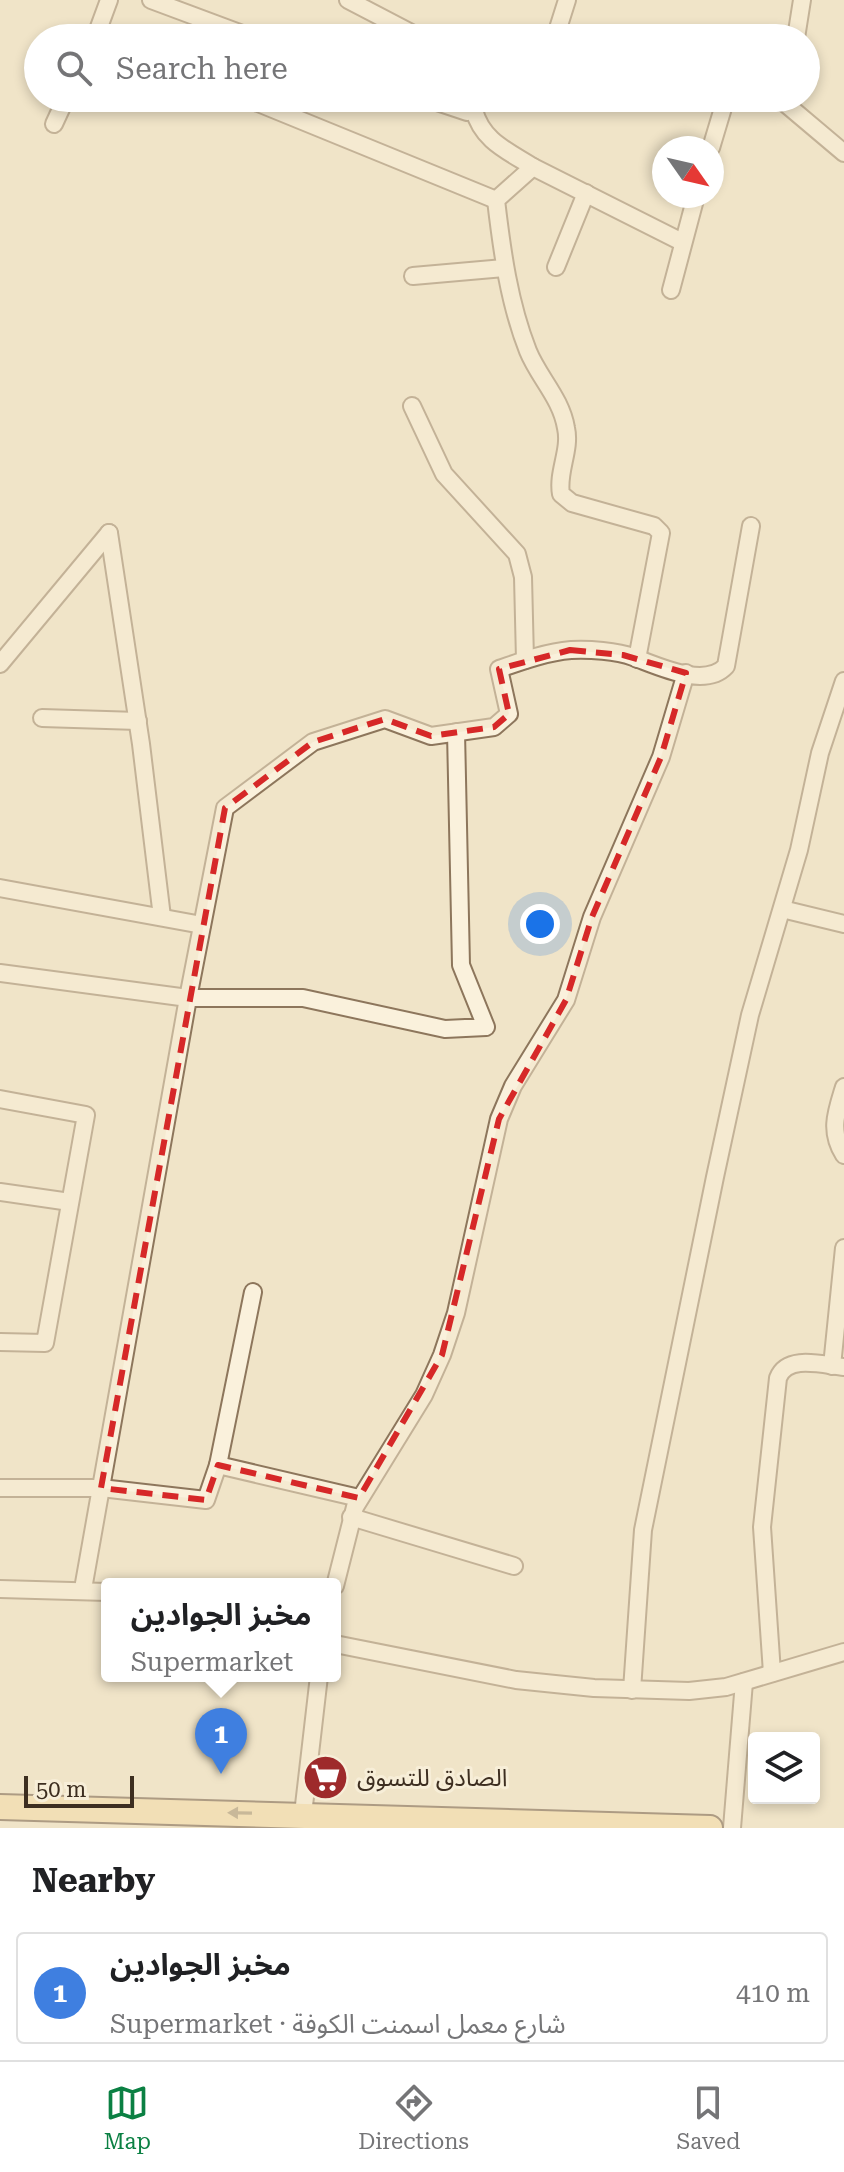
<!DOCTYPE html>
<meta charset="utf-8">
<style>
:root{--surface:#fff;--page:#f2f2f2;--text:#202124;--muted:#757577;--line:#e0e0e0;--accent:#0b8043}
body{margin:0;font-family:"Roboto Serif","Noto Sans Arabic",serif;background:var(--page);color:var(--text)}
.controls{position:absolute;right:24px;bottom:24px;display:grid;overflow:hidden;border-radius:8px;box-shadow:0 4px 12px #0003}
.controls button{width:72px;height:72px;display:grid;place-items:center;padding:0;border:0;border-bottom:2px solid var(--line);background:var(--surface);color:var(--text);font:40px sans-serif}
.compass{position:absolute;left:652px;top:136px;width:72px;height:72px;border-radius:50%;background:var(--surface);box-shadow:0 4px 12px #0003;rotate:124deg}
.scale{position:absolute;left:24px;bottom:20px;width:110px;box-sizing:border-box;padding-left:8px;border:4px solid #3d2e20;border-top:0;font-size:22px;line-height:28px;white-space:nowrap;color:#3d2e20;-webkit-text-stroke:6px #f7eed8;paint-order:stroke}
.you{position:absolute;left:540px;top:924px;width:28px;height:28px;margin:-20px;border:6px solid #fff;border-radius:50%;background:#1a73e8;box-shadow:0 0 0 12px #1a73e833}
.badge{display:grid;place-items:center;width:52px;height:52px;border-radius:50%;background:var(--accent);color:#fff;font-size:26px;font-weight:700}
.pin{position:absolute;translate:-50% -66px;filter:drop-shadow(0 2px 4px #0008)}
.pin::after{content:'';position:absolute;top:42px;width:28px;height:24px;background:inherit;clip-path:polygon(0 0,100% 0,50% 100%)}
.popup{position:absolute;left:101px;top:1578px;width:240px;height:104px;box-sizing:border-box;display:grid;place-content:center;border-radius:8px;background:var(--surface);filter:drop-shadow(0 2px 6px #0005);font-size:26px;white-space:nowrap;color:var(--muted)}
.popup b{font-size:30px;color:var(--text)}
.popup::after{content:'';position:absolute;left:50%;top:100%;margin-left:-16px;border:16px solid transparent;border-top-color:var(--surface)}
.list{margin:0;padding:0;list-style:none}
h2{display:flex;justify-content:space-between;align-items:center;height:104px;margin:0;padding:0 32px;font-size:34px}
h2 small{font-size:26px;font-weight:400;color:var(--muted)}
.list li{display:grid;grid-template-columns:52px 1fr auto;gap:24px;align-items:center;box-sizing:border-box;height:112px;margin:0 16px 16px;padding:0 16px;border:2px solid var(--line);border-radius:8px}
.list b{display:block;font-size:30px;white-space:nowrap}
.list p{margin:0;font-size:26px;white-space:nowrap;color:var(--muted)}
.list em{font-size:26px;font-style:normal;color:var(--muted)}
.icon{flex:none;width:44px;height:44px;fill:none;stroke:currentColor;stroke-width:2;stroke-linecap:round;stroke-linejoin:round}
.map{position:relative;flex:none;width:844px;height:1828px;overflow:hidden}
.search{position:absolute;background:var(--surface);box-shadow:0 4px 12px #0003;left:24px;right:24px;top:24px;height:88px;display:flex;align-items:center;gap:20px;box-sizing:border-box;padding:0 28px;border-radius:44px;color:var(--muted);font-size:30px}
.sheet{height:232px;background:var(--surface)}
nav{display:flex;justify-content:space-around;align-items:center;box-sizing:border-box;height:112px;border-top:2px solid var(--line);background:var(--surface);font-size:22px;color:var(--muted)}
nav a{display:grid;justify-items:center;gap:4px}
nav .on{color:var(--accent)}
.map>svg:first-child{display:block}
</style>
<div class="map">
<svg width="844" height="1828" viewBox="0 0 844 1828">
<rect width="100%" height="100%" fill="#f0e4c8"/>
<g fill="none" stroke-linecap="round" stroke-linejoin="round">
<defs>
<g id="street">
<polyline points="151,0 253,38"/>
<polyline points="348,0 421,38"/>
<polyline points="95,38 109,0"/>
<polyline points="555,38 567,0"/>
<polyline points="796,38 802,0"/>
<polyline points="246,98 496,200"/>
<polyline points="425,98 467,112 484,98"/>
<polyline points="780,99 844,153"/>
<path d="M474,110C482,141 508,151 533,167"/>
<polyline points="54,124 66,98"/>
<polyline points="711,148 726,98"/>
<polyline points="556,267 586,193"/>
<polyline points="413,276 504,268"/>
<polyline points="671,290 696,196"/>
<polyline points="412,406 444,474 517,554 523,577 525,660"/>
<polyline points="109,533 141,744 162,917"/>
<path d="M637,659L661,533L654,526L572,503L561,494C557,472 571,450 566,428C561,398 539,378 528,351C509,303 502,251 496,200L533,167L682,242"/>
<polyline points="0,664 109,533"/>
<polyline points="42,718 138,721"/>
<path d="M456,732L461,965L486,1027L445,1029L303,998H188L225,808L313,742L385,719L431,736L494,727L509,714L499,669C522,661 547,652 571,650C589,649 617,651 633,657C658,666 705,689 726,666L751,526"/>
<polyline points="0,888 202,925"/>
<polyline points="782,909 844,924"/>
<polyline points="0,973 188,998 83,1589"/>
<path d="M844,1087C836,1113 829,1131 844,1155"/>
<polyline points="0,1099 86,1115 45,1343 0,1342"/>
<polyline points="0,1192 70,1202"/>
<polyline points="832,1366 844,1248"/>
<polyline points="218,1465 253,1292"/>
<polyline points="0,1488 101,1488 206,1500 218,1465 359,1498"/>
<polyline points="351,1517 514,1566"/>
<polyline points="335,1586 355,1507 424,1395 442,1355 456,1313 499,1119 513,1086 566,1000 592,917 661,757 686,673"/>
<polyline points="0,1589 107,1592"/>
<polyline points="335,1644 516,1680 594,1688 689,1691 726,1687 844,1652"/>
<path d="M772,1673L762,1527L778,1378C787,1354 823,1365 844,1367"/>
<polyline points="632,1690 643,1530 715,1177 750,1015 799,850 820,753 844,681"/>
<polyline points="303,1814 319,1676"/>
<polyline points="732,1828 744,1682"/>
</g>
<polyline id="primary" points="0,1807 710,1828"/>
</defs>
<!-- street casing -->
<use href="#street" stroke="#8d765c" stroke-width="20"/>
<!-- primary casing -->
<use href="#primary" stroke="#5b4430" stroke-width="28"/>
<!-- street -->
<use href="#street" stroke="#faf1dc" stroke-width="16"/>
<!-- primary -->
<use href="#primary" stroke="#f3d9a0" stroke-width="24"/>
</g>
<!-- one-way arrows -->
<defs><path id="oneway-solid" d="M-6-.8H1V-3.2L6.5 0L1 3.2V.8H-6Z" transform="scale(2)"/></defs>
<use fill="#988460" href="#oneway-solid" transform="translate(240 1813) rotate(-179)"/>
<!-- marked area -->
<path d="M0 0H844V1828H0ZM570,650L623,655L686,673L661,757L592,917L566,1000L499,1119L442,1355L359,1498L218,1465L206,1500L101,1488L225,808L313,742L385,719L431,736L494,727L509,714L499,669Z" fill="#f0e4c8" fill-opacity=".55" fill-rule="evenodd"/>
<path fill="none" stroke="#d62828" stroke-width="6" stroke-dasharray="16 10" stroke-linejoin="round" d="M570,650L623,655L686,673L661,757L592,917L566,1000L499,1119L442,1355L359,1498L218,1465L206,1500L101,1488L225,808L313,742L385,719L431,736L494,727L509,714L499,669Z"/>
<!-- icons -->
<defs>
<symbol id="supermarket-disc" viewBox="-11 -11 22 22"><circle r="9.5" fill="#9e2a2b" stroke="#f7eed8"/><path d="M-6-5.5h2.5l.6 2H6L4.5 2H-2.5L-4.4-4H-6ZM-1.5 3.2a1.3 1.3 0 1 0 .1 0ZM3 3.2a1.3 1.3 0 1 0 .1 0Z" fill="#fff"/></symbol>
</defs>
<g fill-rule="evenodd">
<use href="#supermarket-disc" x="300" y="1752" width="51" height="51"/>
</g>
<g text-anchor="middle" stroke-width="6" stroke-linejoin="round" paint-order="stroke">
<!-- poi labels -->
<g font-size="24" fill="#3d2e20" stroke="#f7eed8" text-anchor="start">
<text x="357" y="1786">الصادق للتسوق</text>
</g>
</g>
</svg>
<div class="controls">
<button><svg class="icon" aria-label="layers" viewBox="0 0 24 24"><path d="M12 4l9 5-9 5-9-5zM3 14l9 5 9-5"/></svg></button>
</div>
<svg class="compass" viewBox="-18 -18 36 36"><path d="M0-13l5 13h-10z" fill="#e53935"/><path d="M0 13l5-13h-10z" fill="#757577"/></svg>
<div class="scale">50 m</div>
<div class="you"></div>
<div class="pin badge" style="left:221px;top:1774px;background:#3f7fe0">1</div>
<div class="popup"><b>مخبز الجوادين</b>Supermarket</div>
<div class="search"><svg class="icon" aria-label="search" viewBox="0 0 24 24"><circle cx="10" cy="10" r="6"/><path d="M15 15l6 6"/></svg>Search here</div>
</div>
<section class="sheet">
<h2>Nearby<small></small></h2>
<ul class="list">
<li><span class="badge" style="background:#3f7fe0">1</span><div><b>مخبز الجوادين</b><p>Supermarket · شارع معمل اسمنت الكوفة</p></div><em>410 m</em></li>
</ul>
</section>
<nav>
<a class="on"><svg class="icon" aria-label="map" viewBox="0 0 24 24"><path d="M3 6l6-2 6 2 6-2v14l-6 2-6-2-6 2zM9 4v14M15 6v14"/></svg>Map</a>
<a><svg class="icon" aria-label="directions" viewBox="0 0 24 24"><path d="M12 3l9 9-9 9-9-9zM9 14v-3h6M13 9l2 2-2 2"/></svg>Directions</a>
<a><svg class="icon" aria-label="saved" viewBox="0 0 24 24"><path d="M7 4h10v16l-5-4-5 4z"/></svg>Saved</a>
</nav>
